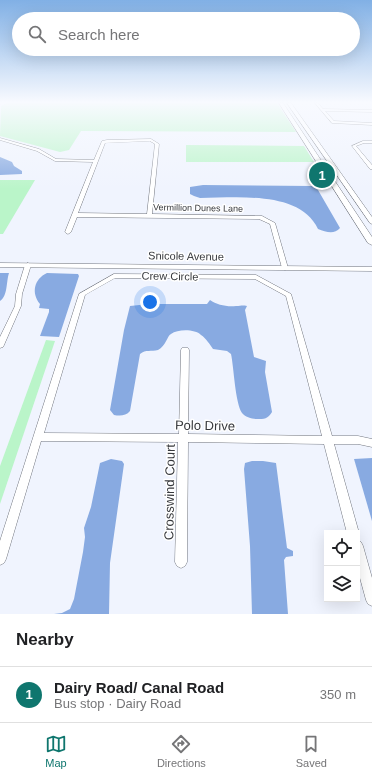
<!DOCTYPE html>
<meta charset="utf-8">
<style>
:root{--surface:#fff;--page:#f2f2f2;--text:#202124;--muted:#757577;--line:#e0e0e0;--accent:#0f766e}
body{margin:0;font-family:Arial,sans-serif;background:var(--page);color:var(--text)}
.controls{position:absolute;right:12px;bottom:12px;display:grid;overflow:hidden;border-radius:0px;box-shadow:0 4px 16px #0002}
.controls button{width:36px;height:36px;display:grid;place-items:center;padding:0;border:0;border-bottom:1px solid var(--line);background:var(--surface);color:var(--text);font:20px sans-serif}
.you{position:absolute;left:150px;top:302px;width:14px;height:14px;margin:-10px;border:3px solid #fff;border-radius:50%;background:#1a73e8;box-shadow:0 0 0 6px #1a73e833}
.badge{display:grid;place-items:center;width:26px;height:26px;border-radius:50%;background:var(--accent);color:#fff;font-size:13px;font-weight:700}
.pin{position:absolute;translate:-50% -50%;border:2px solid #fff;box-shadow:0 1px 4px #0006}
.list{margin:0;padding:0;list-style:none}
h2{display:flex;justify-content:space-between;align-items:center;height:52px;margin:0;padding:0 16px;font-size:17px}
h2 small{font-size:13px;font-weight:400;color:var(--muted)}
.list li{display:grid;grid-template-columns:26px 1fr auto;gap:12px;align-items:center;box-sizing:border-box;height:56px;padding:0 16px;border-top:1px solid var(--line)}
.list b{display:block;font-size:15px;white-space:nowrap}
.list p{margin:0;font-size:13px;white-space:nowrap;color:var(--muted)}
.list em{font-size:13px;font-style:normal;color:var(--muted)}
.icon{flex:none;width:22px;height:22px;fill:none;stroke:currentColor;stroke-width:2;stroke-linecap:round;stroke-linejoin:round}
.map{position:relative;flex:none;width:372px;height:614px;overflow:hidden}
.search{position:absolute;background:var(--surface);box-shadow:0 4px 16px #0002;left:12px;right:12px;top:12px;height:44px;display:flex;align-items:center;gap:10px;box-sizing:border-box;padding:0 14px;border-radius:22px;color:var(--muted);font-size:15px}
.sheet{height:108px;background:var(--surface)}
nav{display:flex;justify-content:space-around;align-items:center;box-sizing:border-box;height:56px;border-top:1px solid var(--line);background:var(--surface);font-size:11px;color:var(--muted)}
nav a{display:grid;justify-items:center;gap:2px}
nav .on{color:var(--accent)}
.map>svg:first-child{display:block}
</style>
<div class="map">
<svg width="372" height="614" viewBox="0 0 372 614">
<rect width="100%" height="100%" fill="#f0f4fe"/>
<!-- green -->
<g fill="#baf5c9">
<polygon points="7,103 277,103 296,132 81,131 69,150 60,152 0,136 1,106"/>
<polygon points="186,145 304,146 314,162 186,162"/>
<polygon points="0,180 35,180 3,234 0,234"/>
<polygon points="46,340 55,341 0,504 0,466"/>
</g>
<!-- water -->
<g fill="#88aae1">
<polygon points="0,157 12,162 14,166 22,171 22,174 0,175"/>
<path d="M203,185L312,186L318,190L340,228C334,235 326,232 318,229C300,190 236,198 200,198L194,196L190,194V187Z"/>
<path d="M0,273H9C6,282 8,296 0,301Z"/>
<path d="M47,273L78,274L79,276L59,337L40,336L49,312V309L39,308L40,304C31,293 34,279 47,273Z"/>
<path d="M210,300C217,305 227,307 236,306C241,306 242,305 247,306L245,310L254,357L266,361L265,372L272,412C268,419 264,419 257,419C252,419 245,417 242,413C235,402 234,368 231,354L227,351L213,349C210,345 206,338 201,335C195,329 178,329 171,334C167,336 166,346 158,350C151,352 146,349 140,354L130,411C126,416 120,416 114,415L110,410L124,330L130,306L149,304H207Z"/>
<polygon points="372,458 372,521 354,459"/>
<polygon points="111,459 122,461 124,464 110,563 109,614 54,614 62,613 70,609 74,599 83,552 85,537 84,528 91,507 100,463"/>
<polygon points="252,461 263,461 276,463 287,548 293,551 293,556 286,557 284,560 288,614 252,614 250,546 244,469 245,463"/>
</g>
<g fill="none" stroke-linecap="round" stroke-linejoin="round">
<defs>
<g id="minor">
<polygon points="315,103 318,103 323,109 372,110 372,112 325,111 334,121 372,123 372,125 332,123"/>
<path d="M0,138L39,149L56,159L94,160L102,141L107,140L151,139L159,144L152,214L262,216L275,223L288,268L285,270L282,268L270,224L259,219L77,217L71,232L68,234L66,233L65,232L93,162L55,161L37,151L0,140ZM150,141L155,144L147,214L78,213L105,143Z"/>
<polygon points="363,141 372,141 372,143 364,143 356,146 372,165 372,169 370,169 352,146"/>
<polygon points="28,263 31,265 22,294 21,306 4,345 3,347 0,348 0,337 15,306 16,294 25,265"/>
<path d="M114,274L256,275L291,294L332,436H358L372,439V447L358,444H334L359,533L357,537V533H347L324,444L188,442L187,562L185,566L181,568L177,566L175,562L178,442L41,441L6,559L4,563L0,565V541L79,294ZM115,278L255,279L286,296L322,436L188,434L189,350L188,348H182L181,350L179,434L44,433L85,295Z"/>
<polygon points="357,540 361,542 363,546 372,578 372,606 368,604 366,600 357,567"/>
</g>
<g id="tertiary">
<polygon points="279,103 283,103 372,237 372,245 368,243"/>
<polygon points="287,103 291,103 372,217 372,224 370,223"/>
<polygon points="0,263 372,267 372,271 0,267"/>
</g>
</defs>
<!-- minor casing -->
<use href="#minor" stroke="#72767f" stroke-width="1"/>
<!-- tertiary casing -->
<use href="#tertiary" stroke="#72767f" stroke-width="1"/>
<!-- minor -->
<use href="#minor" fill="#fff" fill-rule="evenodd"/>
<!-- tertiary -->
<use href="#tertiary" fill="#fff" fill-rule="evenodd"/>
</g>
<!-- sky -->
<linearGradient id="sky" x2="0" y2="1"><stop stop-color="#81b0e5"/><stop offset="0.54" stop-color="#f8faff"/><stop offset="1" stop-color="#f8faff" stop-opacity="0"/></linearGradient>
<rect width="372" height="189" fill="url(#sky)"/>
<g text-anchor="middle" stroke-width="3" stroke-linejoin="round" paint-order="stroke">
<!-- far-street labels -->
<g font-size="9" fill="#37393d" stroke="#fff">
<text transform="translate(198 208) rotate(1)" y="3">Vermillion Dunes Lane</text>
</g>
<!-- street labels -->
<g font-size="11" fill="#37393d" stroke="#fff">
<text transform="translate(186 256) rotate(1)" y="4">Snicole Avenue</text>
<text transform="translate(170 276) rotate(1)" y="4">Crew Circle</text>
</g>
<!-- near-street labels -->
<g font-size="13" fill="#37393d" stroke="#fff">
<text transform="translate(205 425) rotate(1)" y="5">Polo Drive</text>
<text transform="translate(169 492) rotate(-89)" y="5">Crosswind Court</text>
</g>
</g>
</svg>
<div class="controls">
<button><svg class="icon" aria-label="locate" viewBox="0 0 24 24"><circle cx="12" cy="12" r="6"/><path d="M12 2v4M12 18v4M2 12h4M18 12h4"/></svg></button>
<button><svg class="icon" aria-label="layers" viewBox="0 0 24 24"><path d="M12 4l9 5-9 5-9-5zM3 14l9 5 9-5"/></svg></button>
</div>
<div class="you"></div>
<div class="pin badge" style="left:322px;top:175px">1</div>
<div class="search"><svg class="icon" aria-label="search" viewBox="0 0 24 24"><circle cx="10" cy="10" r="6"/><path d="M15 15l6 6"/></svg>Search here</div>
</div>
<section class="sheet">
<h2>Nearby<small></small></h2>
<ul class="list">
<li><span class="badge">1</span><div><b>Dairy Road/ Canal Road</b><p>Bus stop · Dairy Road</p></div><em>350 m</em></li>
</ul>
</section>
<nav>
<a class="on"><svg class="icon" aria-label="map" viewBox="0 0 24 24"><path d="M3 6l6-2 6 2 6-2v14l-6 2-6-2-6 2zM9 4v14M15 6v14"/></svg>Map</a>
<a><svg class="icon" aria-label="directions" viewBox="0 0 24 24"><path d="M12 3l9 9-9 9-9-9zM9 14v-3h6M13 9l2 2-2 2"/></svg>Directions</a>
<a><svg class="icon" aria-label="saved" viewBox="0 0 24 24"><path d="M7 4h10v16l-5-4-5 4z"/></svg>Saved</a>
</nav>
